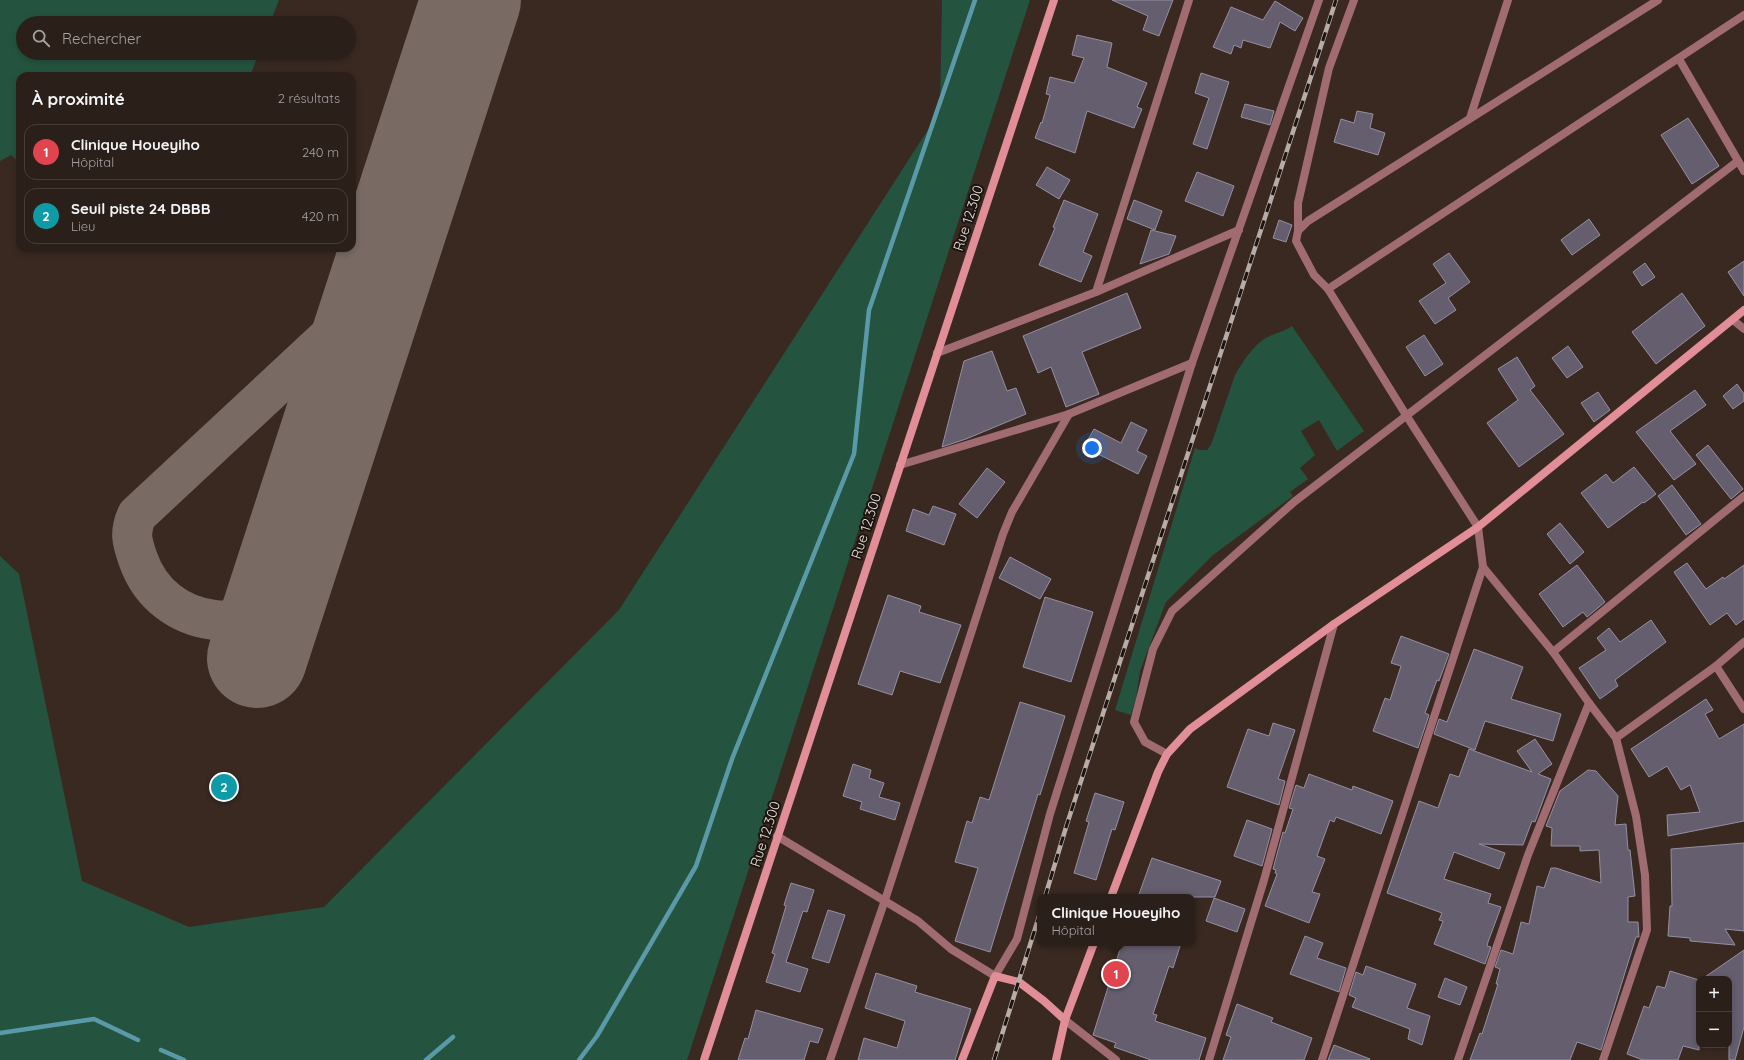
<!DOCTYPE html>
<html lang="fr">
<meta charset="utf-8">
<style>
:root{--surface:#2b1f19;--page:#372c26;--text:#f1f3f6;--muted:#a6a2a2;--line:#473d38;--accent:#fd8ebf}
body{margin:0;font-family:Quicksand,sans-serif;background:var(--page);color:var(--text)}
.controls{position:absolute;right:12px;bottom:12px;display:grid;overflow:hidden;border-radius:8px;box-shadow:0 2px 6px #0003}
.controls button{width:36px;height:36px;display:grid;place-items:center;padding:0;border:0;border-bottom:1px solid var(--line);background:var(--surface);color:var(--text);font:20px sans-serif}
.you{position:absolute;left:1092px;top:448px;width:14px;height:14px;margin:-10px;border:3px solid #fff;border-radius:50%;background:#1a73e8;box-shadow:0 0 0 6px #1a73e833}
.badge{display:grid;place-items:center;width:26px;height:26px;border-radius:50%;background:var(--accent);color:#fff;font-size:13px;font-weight:700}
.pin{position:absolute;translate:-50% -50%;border:2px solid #fff;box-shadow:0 1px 4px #0006}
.popup{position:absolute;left:1037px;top:894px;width:158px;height:52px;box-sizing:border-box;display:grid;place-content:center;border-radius:8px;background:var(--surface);filter:drop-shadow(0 1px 3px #0005);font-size:13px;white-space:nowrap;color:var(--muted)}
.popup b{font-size:15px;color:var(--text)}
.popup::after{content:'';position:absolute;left:50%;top:100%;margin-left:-8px;border:8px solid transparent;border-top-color:var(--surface)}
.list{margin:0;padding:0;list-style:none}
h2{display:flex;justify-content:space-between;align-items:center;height:52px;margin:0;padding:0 16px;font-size:17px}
h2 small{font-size:13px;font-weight:400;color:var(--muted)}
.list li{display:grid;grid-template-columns:26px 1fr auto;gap:12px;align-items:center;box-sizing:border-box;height:56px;margin:0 8px 8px;padding:0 8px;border:1px solid var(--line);border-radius:12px}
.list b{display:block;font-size:15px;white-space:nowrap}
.list p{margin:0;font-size:13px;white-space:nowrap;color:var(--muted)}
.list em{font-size:13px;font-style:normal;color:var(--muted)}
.icon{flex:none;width:22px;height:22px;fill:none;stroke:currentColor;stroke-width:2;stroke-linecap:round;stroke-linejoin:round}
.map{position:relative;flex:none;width:1744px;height:1060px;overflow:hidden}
.search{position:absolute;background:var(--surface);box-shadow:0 2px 6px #0003;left:16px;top:16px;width:340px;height:44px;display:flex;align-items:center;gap:10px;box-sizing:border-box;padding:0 14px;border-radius:22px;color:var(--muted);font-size:15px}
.panel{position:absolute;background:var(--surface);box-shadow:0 2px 6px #0003;left:16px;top:72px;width:340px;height:180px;border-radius:12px}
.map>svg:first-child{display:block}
</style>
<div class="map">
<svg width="1744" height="1060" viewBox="0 0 1744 1060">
<rect width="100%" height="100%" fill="#392921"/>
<!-- green -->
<g fill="#24543f">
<polygon points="0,0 279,0 270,23 23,23 23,53 259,53 250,76 20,76 20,163 11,155 0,161"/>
<polygon points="942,0 1030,0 687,1060 0,1060 0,556 19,574 82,881 189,927 324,907 619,610 940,111"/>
<path d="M1292,326L1364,431L1337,451L1319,420L1301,431L1315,455L1300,468L1308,479L1290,492L1293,496L1213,555L1166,602L1140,671L1136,698L1131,715L1115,710L1195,448L1200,450H1207L1211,445L1235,375C1244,360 1255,342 1272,335C1279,332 1285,331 1292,326Z"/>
</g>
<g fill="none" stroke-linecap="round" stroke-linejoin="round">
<!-- stream -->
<g stroke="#5a9aa8" stroke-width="4.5">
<polyline points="0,1033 94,1019 138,1040"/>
<polyline points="161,1050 184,1060"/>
<polyline points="426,1060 453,1037"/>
<polyline points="579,1060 597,1036 696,866 732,759 854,454 869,310 975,0"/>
</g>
<!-- taxiway -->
<path stroke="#796a64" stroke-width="40" d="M318,471C317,496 327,518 322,543C320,557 313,570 304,581C259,641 163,632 138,559C132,542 129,532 137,515L353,314L367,300L380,279"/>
<!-- runway -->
<polyline stroke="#796a64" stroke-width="100" points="257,658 471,0"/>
</g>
<!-- building -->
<g fill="#645e6f" stroke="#968fa2">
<polygon points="1112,0 1173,0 1159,36 1143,30 1148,16"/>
<polygon points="1275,1 1303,18 1295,31 1280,22 1270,48 1243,40 1241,48 1234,45 1231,54 1213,47 1231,7 1263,20"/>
<polygon points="1077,35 1112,43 1107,67 1147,83 1137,107 1142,109 1134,128 1087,111 1075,153 1035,138 1041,122 1042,123 1050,95 1046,94 1050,77 1074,83 1084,58 1072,55"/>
<polygon points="1201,73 1229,82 1207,149 1193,144 1209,98 1195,93"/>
<polygon points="1245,104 1274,111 1270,125 1241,117"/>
<polygon points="1357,111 1373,114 1370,128 1385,133 1378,155 1334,142 1341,119 1354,123"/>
<polygon points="1688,118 1719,166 1692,184 1661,135"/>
<polygon points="1047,167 1070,180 1059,199 1036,185"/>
<polygon points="1197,172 1234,186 1223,216 1185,201"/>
<polygon points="1064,200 1098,214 1083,252 1092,256 1081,282 1039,265 1055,228 1053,227"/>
<polygon points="1134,200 1162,211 1155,230 1127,219"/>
<polygon points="1589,219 1600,235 1572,255 1561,240"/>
<polygon points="1279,220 1292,225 1286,242 1273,238"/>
<polygon points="1151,230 1176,236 1169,254 1140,264"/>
<polygon points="1449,253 1470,282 1448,298 1456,310 1435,324 1419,301 1446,283 1433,264"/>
<polygon points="1744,261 1744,296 1728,272"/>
<polygon points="1645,263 1655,277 1642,286 1633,272"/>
<polygon points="1127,293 1141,328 1082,352 1099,394 1066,407 1051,367 1038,373 1023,336"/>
<polygon points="1682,293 1705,326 1656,364 1632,332"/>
<polygon points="1424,335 1443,364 1425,376 1406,347"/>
<polygon points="1568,346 1583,367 1567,378 1552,358"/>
<polygon points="992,351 1007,391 1016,388 1026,414 966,439 942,447 964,361"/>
<polygon points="1517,357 1535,386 1530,390 1564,434 1519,467 1487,423 1518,400 1498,369"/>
<polygon points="1737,384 1744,394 1744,401 1733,409 1723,396"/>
<polygon points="1695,390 1706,405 1670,431 1696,464 1674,480 1636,432"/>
<polygon points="1598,392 1610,410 1594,422 1581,403"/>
<polygon points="1131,422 1147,430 1137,451 1147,456 1138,474 1084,447 1094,429 1121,443"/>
<polygon points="1708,445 1743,489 1731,499 1696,455"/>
<polygon points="1634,467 1656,494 1644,503 1643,502 1608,528 1581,493 1606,474 1613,483"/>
<polygon points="987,468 1005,482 977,518 959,504"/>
<polygon points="1672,485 1701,524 1686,535 1658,496"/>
<polygon points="933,506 956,514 944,545 906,531 913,509 929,515"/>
<polygon points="1560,523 1584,552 1570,564 1547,534"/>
<polygon points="1010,557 1051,579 1040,599 999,578"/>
<polygon points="1687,563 1706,589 1723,577 1724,579 1744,565 1744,619 1736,625 1727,613 1710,625 1674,572"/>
<polygon points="1577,565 1605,602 1587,617 1583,612 1563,627 1539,594"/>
<polygon points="888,595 921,606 919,612 961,625 940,683 900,671 892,695 858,684"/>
<polygon points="1045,597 1093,612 1071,682 1023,667"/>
<polygon points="1651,620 1666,642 1615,680 1618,686 1600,699 1579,668 1606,650 1597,638 1609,628 1620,642"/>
<polygon points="1401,636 1449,654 1439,681 1437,680 1425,713 1429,715 1418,748 1373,731 1385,698 1390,700 1401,666 1391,663"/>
<polygon points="1474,649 1523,667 1511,699 1561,714 1553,741 1485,721 1475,750 1434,734 1439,719 1447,722"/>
<polygon points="1706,699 1713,710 1705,714 1719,739 1744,724 1744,821 1668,836 1667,815 1700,812 1690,785 1681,790 1667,766 1649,777 1631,749"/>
<polygon points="1020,702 1065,716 1040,795 1038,794 990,952 955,941 978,868 955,862 967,821 972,823 980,797 989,800"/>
<polygon points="1273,723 1295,730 1278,779 1285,781 1279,805 1227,787 1248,729 1269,736"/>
<polygon points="1535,739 1552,764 1538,774 1551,779 1535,822 1532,821 1523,845 1479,844 1505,853 1499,869 1454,852 1444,879 1491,894 1488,903 1501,907 1488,942 1487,946 1491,947 1485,964 1434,944 1443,921 1439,920 1442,913 1387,893 1419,801 1438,808 1450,774 1459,777 1469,749 1532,772 1517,751"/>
<polygon points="853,764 871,770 869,778 884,783 879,797 900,803 895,820 860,809 862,802 843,796"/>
<polygon points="1588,770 1596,771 1618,796 1615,825 1626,824 1628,850 1630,850 1635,896 1628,897 1628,922 1638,922 1639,937 1636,937 1601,1050 1577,1042 1570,1060 1470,1060 1480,1033 1482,1034 1498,984 1496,984 1500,969 1495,967 1501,950 1513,954 1521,922 1529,924 1537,886 1544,888 1551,868 1556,868 1601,883 1599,850 1580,851 1580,846 1551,846 1552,828 1546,826 1560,791"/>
<polygon points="1309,774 1352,790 1353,786 1393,801 1381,834 1336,817 1334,822 1330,820 1317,856 1325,859 1312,892 1320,894 1309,923 1265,906 1277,874 1275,873 1276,870 1273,869 1283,832 1285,833 1293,809 1289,808 1296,785 1304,788"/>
<polygon points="1095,793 1124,802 1115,830 1112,829 1096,880 1074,873 1089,822 1086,821"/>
<polygon points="1247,820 1272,829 1262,866 1234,856"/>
<polygon points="1744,843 1744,931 1725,929 1735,945 1690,941 1690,938 1668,936 1670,906 1672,906 1671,849"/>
<polygon points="1152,858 1221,881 1215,897 1138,897"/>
<polygon points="791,883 814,890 807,912 803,911 786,962 808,969 800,992 766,982 775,954 772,953 786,906 784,905"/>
<polygon points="1214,898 1245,909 1237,932 1206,921"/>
<polygon points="828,910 845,915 829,963 812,958"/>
<polygon points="1305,936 1323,943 1317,958 1346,968 1339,992 1290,974"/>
<polygon points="1122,943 1181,943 1173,968 1169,966 1153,1014 1157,1015 1155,1021 1206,1038 1199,1060 1151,1060 1114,1047 1116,1043 1093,1035"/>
<polygon points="1744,950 1744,1027 1735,1060 1729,1060 1729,979 1702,979"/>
<polygon points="1366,966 1416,984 1407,1008 1430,1016 1422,1045 1408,1039 1410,1029 1352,1007 1356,998 1349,995 1356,972 1363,975"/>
<polygon points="1670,971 1699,980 1699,1050 1683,1046 1678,1060 1643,1060 1627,1054 1644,1006 1649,1008 1657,986 1665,988"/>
<polygon points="876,973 917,986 915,992 971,1009 955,1060 858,1060 864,1038 897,1048 905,1021 865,1008"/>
<polygon points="1445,978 1467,987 1460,1005 1438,997"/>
<polygon points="1237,1004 1273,1018 1271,1022 1312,1038 1304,1060 1223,1060 1231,1037 1226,1035"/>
<polygon points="756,1010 823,1029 818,1043 810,1041 804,1060 738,1060 745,1038 748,1039"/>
<polygon points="1334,1045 1370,1059 1369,1060 1328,1060"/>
</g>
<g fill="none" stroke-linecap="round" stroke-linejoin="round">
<!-- street -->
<g stroke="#a06c71" stroke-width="8">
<polyline points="1679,59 1744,171"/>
<polyline points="1470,118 1508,0"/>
<polyline points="1298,231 1298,203 1329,68 1354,0"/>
<polyline points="1328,289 1744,15"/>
<polyline points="1096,292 1189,0"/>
<polyline points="1733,320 1744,329"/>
<polyline points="937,353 1096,292 1239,230"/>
<polyline points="900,465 1069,414 1192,363"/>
<polyline points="1553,652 1744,496"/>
<polyline points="1716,666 1744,709"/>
<polyline points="1616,738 1716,666 1744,642"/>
<polyline points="1167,754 1145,742 1134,722 1153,649 1172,611 1294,502 1738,161"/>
<polyline points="777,836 918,921 951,949 995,976 1017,939 1050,814 1192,363 1319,0"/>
<polyline points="1065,1020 1116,1060"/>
<polyline points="830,1060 885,900 1003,534 1012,512 1069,414"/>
<polyline points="1209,1060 1264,880 1334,624"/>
<polyline points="1322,1060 1483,567"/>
<polyline points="1458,1060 1528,855 1589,703"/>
<polyline points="1603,1060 1647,930 1645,875 1636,816 1616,738 1589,703 1553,652 1483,567 1478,527 1406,415 1328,289 1314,275 1296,241 1298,231 1308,221 1658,0"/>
</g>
<!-- secondary -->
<g stroke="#e18e98" stroke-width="8">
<polyline points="1111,897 1158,772 1167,754 1190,729 1334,624 1478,527 1744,310"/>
<polyline points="704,1060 1054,0"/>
<polyline points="962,1060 995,976 1019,982 1044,1001 1065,1020"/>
<polyline points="1056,1060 1065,1020 1094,943"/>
</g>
<defs>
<g id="rail">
<polyline points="1045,897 1067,824 1336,0"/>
<polyline points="994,1060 1040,913"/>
</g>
</defs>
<!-- rail casing -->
<use href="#rail" stroke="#b9aca6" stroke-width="4.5"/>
<!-- rail -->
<use href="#rail" stroke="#1b1410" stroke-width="3" stroke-dasharray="9" stroke-linecap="butt"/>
</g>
<g text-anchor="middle" stroke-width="4" stroke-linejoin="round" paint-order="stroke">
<!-- street labels -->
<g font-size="14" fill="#ece1dc" stroke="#1b1410">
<text transform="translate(968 218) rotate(-72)" y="5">Rue 12.300</text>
<text transform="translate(866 526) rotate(-72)" y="5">Rue 12.300</text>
<text transform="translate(765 834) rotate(-72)" y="5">Rue 12.300</text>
</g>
</g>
</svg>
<div class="controls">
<button>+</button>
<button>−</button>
</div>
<div class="you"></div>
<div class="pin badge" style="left:1116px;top:974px;background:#e0444e">1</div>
<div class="popup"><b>Clinique Houeyiho</b>Hôpital</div>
<div class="pin badge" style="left:224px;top:787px;background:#0f9aa8">2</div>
<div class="search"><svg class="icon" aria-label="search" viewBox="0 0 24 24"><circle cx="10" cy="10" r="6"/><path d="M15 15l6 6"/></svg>Rechercher</div>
<section class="panel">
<h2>À proximité<small>2 résultats</small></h2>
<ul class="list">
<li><span class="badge" style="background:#e0444e">1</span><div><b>Clinique Houeyiho</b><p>Hôpital</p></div><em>240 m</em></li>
<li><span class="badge" style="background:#0f9aa8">2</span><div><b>Seuil piste 24 DBBB</b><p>Lieu</p></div><em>420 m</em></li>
</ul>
</section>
</div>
